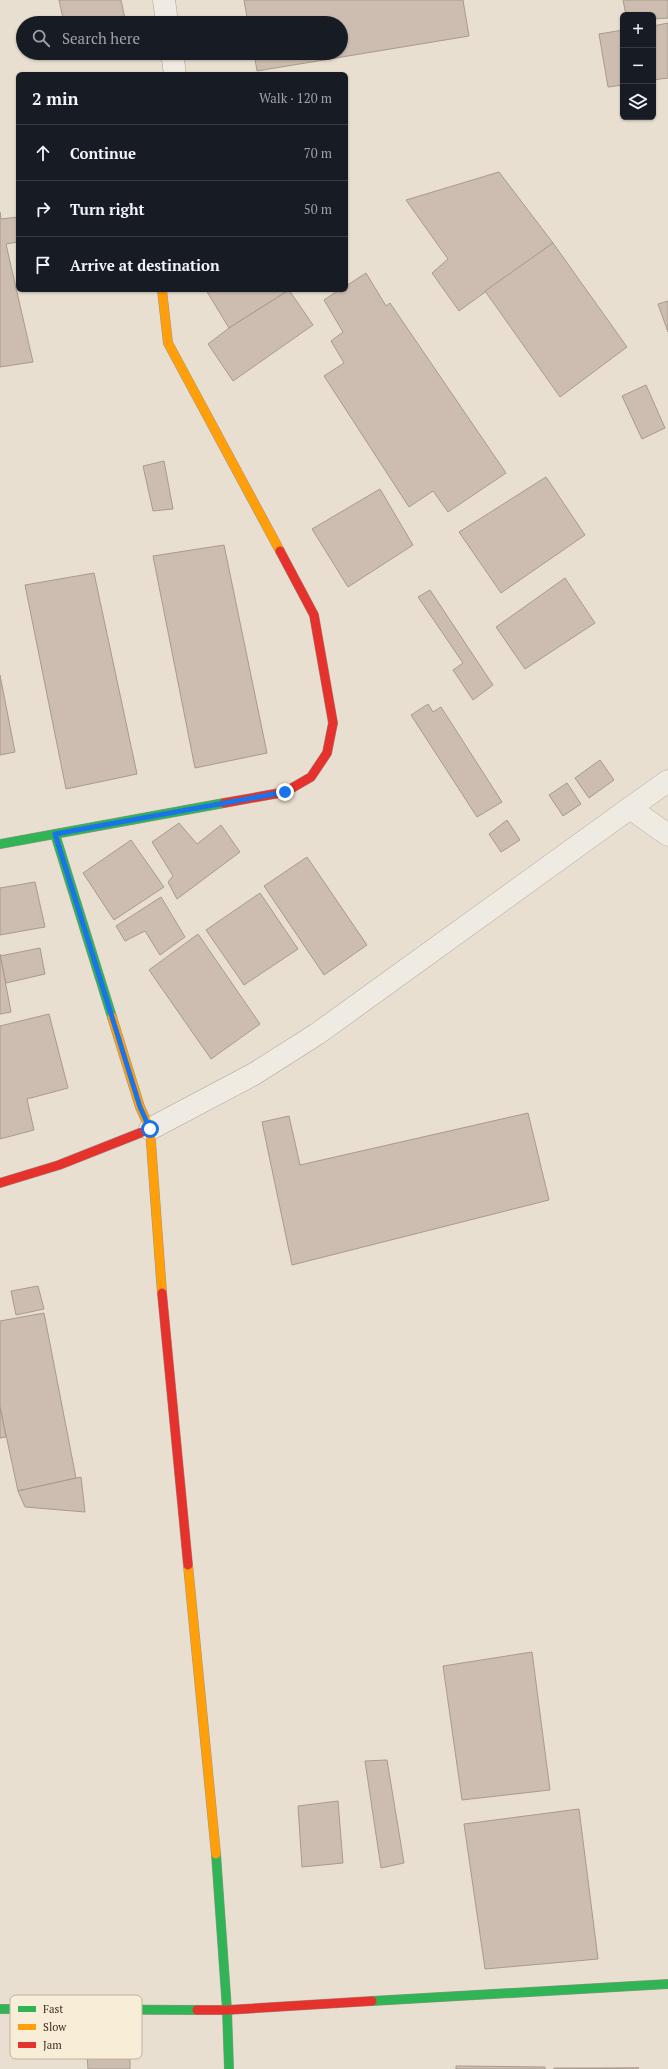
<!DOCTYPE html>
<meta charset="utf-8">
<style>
:root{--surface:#171b24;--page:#20242c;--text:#f1f3f6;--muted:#9ea1a6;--line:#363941}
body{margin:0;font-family:"PT Serif",serif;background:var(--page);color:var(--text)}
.controls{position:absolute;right:12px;top:12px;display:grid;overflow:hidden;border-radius:6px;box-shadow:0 1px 3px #0004}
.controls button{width:36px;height:36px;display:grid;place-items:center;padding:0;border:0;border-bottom:1px solid var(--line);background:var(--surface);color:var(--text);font:20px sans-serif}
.stop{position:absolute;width:12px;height:12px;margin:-9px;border:3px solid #1a73e8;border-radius:50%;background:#fff}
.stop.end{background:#1a73e8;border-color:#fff;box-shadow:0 1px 4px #0008}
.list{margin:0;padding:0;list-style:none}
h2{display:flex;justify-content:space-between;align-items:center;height:52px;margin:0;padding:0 16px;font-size:17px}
h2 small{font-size:13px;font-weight:400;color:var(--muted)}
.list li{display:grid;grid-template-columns:26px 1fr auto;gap:12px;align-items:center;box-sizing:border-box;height:56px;padding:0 16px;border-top:1px solid var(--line)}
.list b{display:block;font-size:15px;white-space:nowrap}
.list em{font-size:13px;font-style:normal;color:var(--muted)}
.icon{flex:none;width:22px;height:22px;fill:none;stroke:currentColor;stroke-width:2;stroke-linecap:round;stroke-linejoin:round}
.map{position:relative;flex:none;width:668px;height:2069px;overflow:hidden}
.search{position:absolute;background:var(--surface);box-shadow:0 1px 3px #0004;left:16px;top:16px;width:332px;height:44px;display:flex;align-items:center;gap:10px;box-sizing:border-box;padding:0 14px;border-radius:22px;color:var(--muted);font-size:15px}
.panel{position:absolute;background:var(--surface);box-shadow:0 1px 3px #0004;left:16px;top:72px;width:332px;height:220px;border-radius:6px}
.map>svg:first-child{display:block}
</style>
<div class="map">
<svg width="668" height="2069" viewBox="0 0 668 2069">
<rect width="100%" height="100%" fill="#e8dfd0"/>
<!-- building -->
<g fill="#ccbdb0" stroke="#a99a8e">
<polygon points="59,0 121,0 126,23 76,23 75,21 64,23"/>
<polygon points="244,0 463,0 469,36 257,71 254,53 341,53 341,23 248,23"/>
<polygon points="623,0 668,0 668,18 653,19 653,15 626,15"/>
<polygon points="668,23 668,78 653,80 653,26"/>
<polygon points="623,30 623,85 608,87 599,34"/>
<polygon points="499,172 553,243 459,311 432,273 448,259 406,200"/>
<polygon points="0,212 1,219 18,217 18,242 6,244 33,362 0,367"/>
<polygon points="553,243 627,347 560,397 485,291"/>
<polygon points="366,273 386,306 390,303 506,473 448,512 433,491 409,507 324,376 344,363 331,341 343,332 324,300 339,290 346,290 346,286"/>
<polygon points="206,290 289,290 229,328"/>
<polygon points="289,290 313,325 233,381 208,344 229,328"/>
<polygon points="668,301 668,332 658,304"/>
<polygon points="646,385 665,428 642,439 622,396"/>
<polygon points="164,461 173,509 153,511 143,466"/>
<polygon points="546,477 585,535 501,593 459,532"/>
<polygon points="380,489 413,545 348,587 312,529"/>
<polygon points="224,545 267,753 195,768 153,556"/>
<polygon points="94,573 137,774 66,789 25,585"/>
<polygon points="565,578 595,623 525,669 496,627"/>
<polygon points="430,590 493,685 473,700 453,670 463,663 418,597"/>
<polygon points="0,675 15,752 0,755"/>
<polygon points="428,704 433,712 441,707 502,802 477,817 411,715"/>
<polygon points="600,760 614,780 589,798 575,778"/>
<polygon points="567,783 581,804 563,816 549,795"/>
<polygon points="507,820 520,840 501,852 489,834"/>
<polygon points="179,823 197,844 221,825 240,852 177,899 168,882 173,876 152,842"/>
<polygon points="131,840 164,887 114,920 83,873"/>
<polygon points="307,857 367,945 324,975 264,886"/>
<polygon points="35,882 45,927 0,935 0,888"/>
<polygon points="260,893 298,949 244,985 206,930"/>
<polygon points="161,897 185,937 160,955 145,931 125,941 116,926"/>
<polygon points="198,934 260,1024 211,1059 149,970"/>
<polygon points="40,948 45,974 6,983 0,956"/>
<polygon points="0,954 11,1012 0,1014"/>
<polygon points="49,1014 68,1088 27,1099 34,1130 0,1139 0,1026"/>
<polygon points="528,1113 549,1200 292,1265 262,1122 289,1116 300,1165"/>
<polygon points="38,1286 44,1309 16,1315 11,1291"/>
<polygon points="44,1313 76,1478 18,1491 0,1407 0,1321"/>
<polygon points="0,1407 6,1437 0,1438"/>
<polygon points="81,1477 85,1512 25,1507 18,1491"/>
<polygon points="532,1652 550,1790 462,1800 443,1666"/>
<polygon points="387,1760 404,1863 381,1868 365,1761"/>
<polygon points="338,1801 343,1863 302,1867 298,1806"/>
<polygon points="579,1809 598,1959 485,1969 464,1824"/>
<polygon points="130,2039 130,2069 88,2069 86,2040"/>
<polygon points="456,2066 545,2067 545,2069 456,2069"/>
<polygon points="554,2068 639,2068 554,2069"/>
</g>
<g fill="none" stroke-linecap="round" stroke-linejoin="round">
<defs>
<g id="street">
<polyline points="164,0 167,23"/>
<polyline points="172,53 175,74"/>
<polyline points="630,808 668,781"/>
<polyline points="150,1129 254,1074 317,1034 630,808 668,835"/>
</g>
<g id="fast">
<polyline points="55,834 112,1017"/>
<polyline points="0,844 224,803"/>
<polyline points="216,1854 227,2010 229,2069"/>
<polyline points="372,2001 668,1984"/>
<polyline points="0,2009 197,2010"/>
</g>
<g id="slow">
<polyline points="162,290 168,343 280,551"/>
<polyline points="112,1017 140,1107 150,1129 162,1293"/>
<polyline points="188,1565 216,1854"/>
</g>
<g id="jam">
<polyline points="224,803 285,792 311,777 327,753 333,723 314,615 280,551"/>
<polyline points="0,1183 59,1165 150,1129"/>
<polyline points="162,1293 188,1565"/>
<polyline points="197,2010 227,2010 372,2001"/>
</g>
</defs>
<!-- street casing -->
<use href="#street" stroke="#aea498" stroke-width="23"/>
<!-- fast casing -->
<use href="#fast" stroke="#9d9488" stroke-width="10"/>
<!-- slow casing -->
<use href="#slow" stroke="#9d9488" stroke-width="10"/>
<!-- jam casing -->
<use href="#jam" stroke="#9d9488" stroke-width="10"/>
<!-- street -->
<use href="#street" stroke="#efeae2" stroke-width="22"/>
<!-- fast -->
<use href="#fast" stroke="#30b455" stroke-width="9"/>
<!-- slow -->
<use href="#slow" stroke="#ff9f0a" stroke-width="9"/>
<!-- jam -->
<use href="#jam" stroke="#e5322d" stroke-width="9"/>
</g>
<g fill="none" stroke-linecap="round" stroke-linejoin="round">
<!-- route -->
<polyline stroke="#1a73e8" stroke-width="5" points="150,1129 140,1107 55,834 285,792"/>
</g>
<!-- legend -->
<rect x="10" y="1995" width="132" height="64" rx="6" fill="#f8edd6" stroke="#c0b39f" stroke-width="1"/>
<rect x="18" y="2006" width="18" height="6" fill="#30b455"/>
<rect x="18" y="2024" width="18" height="6" fill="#ff9f0a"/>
<rect x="18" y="2042" width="18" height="6" fill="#e5322d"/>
<g font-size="11" fill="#3e2c1f">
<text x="43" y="2013">Fast</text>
<text x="43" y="2031">Slow</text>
<text x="43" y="2049">Jam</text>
</g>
</svg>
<div class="controls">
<button>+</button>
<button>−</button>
<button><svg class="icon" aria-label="layers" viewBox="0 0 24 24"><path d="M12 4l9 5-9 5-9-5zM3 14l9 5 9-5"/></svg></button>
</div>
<div class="stop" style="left:150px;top:1129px"></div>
<div class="stop end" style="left:285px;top:792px"></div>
<div class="search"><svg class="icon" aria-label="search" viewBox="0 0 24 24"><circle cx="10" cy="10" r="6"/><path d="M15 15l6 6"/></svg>Search here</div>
<section class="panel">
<h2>2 min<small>Walk · 120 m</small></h2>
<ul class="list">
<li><svg class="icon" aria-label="ahead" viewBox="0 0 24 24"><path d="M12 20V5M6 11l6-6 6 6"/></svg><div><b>Continue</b></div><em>70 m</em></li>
<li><svg class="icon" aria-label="right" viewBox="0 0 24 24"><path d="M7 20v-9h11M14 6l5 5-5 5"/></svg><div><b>Turn right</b></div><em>50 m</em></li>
<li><svg class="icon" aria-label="arrive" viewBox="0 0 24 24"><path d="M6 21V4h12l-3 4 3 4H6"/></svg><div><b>Arrive at destination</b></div></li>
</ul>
</section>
</div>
